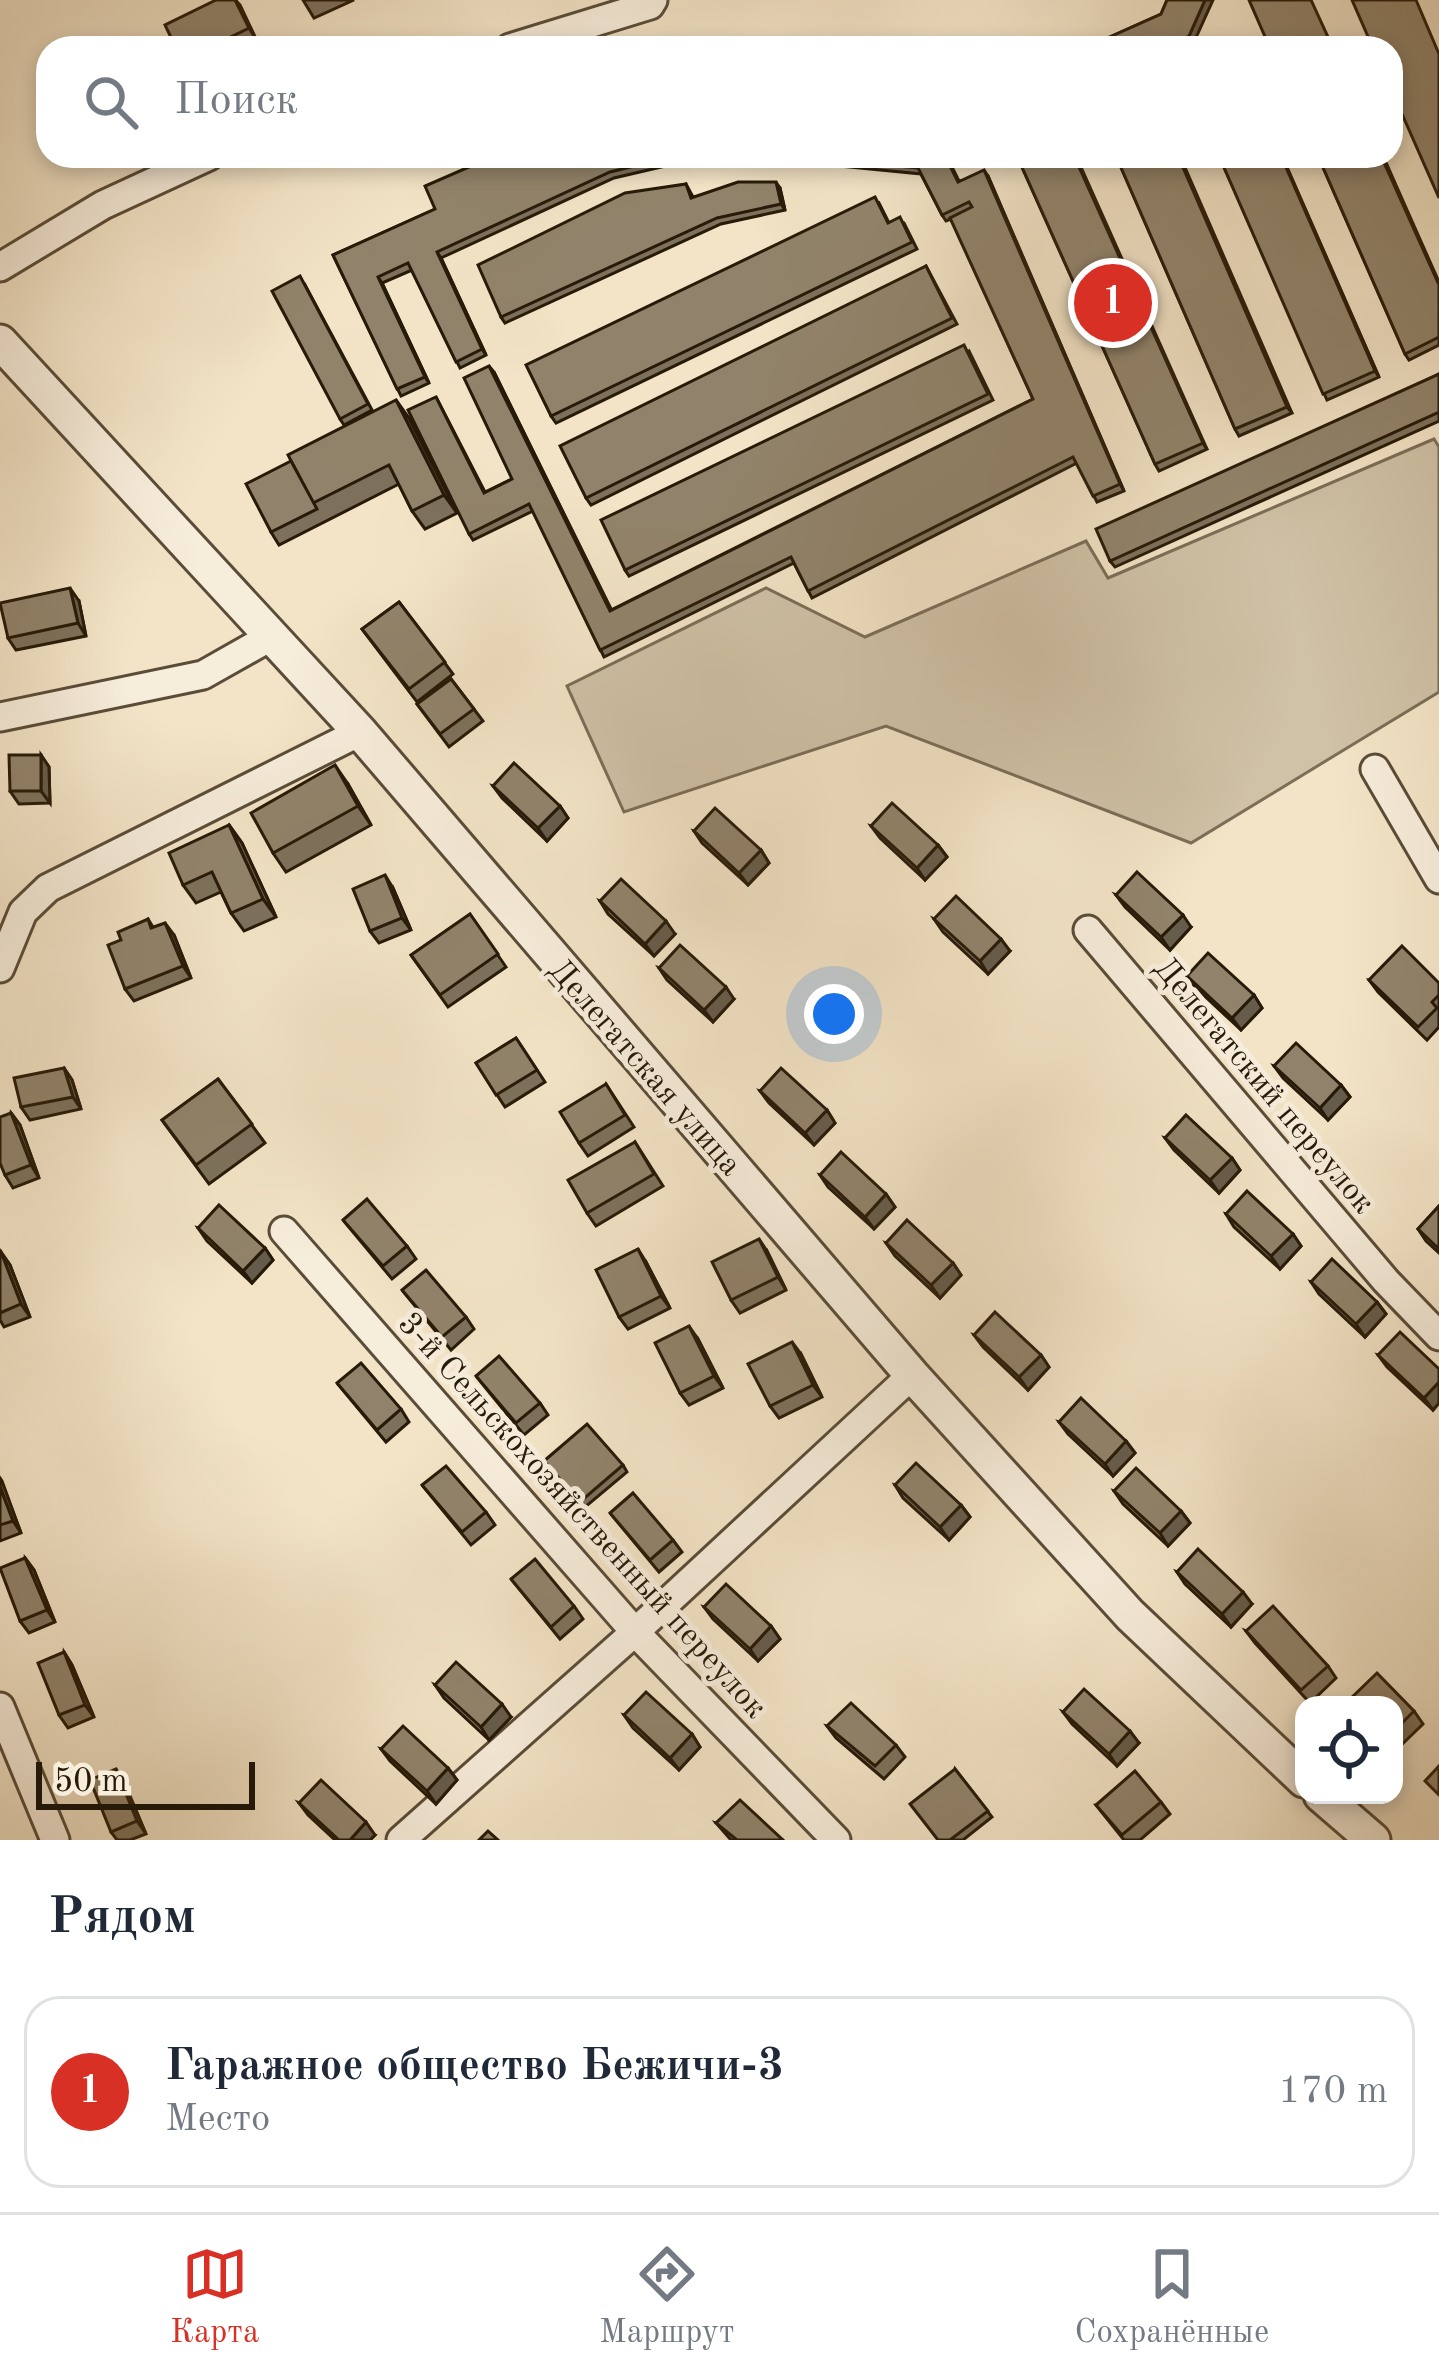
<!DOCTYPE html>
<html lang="ru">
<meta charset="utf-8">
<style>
:root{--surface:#fff;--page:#f2f2f3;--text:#1f2937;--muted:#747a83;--line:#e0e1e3;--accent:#d93025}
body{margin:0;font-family:"Old Standard TT",serif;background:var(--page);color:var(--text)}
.controls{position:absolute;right:36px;bottom:36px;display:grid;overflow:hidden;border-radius:24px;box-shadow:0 6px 18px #0003}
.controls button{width:108px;height:108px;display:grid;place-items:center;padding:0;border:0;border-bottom:3px solid var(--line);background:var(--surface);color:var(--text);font:60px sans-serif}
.scale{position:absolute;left:36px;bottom:30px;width:219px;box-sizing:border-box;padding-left:12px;border:6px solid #271a08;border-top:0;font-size:33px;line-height:42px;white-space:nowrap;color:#271a08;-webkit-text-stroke:9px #f7eddb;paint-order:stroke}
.you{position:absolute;left:834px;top:1014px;width:42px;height:42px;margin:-30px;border:9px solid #fff;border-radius:50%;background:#1a73e8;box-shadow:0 0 0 18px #1a73e833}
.badge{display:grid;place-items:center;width:78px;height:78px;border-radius:50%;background:var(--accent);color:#fff;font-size:39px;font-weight:700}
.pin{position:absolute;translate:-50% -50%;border:6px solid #fff;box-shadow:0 3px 12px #0006}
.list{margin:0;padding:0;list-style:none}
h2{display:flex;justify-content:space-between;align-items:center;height:156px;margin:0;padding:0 48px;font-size:51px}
h2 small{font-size:39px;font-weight:400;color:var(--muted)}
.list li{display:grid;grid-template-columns:78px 1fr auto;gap:36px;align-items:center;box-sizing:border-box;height:192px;margin:0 24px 24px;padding:0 24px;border:3px solid var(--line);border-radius:36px}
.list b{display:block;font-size:45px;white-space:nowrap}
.list p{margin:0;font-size:39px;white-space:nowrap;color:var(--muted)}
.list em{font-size:39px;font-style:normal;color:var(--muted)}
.icon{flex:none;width:66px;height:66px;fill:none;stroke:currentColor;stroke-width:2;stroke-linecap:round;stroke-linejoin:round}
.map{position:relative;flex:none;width:1439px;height:1840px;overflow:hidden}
.search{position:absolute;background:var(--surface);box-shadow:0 6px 18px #0003;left:36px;right:36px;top:36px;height:132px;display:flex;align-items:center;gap:30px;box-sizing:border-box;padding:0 42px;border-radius:36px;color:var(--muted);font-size:45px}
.sheet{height:372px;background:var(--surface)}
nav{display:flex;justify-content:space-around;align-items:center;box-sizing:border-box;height:168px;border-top:3px solid var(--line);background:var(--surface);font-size:33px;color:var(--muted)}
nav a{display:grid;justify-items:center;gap:6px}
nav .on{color:var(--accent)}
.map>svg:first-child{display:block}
</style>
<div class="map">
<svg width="1439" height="1840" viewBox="0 0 1439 1840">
<rect width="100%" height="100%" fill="#f3e4c7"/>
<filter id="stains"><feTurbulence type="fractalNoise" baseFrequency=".00167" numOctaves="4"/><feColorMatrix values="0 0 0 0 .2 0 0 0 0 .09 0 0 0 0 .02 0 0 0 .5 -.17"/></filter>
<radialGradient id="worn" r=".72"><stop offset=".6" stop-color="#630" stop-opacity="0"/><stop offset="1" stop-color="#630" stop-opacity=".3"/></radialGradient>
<!-- green -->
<polygon fill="#d0c2a7" stroke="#7c6e58" stroke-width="3" points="1434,439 1439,447 1439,692 1191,843 886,726 624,812 567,686 766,588 865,637 1086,541 1108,578"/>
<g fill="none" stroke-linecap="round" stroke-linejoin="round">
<defs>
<g id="minor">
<polyline points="510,48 650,5 653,0"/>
<polyline points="0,267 103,205 209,156"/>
<polyline points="0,717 203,675 272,636"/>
<polyline points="1375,769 1439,879"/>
<polyline points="1088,930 1386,1281 1439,1336"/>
<polyline points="0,968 23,912 48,888 360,732"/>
<polyline points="284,1231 635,1632 836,1840"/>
<polyline points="0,1707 55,1840"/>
<polyline points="401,1840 635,1632 912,1375"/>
</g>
<g id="tertiary">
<polyline points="0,342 360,732 912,1375 1130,1615 1304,1780"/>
<polyline points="1321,1795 1373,1840"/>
</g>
</defs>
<!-- minor casing -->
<use href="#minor" stroke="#5a4c38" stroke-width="33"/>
<!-- tertiary casing -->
<use href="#tertiary" stroke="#5a4c38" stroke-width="39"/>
<!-- minor -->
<use href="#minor" stroke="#f7eddb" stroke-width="27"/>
<!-- tertiary -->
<use href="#tertiary" stroke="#f7eddb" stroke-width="33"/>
</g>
<!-- wall -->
<g fill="#7d715c" stroke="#271a08" stroke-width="3">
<polygon points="216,0 236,0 257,41 242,48 176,48"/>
<polygon points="303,0 354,0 314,18"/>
<polygon points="1167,0 1194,42 1181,48 1085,48 1161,14"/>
<polygon points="494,156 950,156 947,157 959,181 988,176 1124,491 1097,502 1077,463 812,598 794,563 604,657 533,511 473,540 469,534 436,397 485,492 512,479 494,372 611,610 1033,399 951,219 946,221 942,215 921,174 778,160 700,158 614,178 441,258 486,355 460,368 412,270 382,283 429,383 401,396 333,255 435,209"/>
<polygon points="1017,156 1207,449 1159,471 1155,464"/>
<polygon points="1116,156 1292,413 1239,436 1235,429"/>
<polygon points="1219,156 1282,156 1379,377 1327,400"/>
<polygon points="1318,156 1383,156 1439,282 1439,345 1409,360 1405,354"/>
<polygon points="686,184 693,197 780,188 785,210 721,224 505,323 501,317"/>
<polygon points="879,203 889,223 904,223 917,249 556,423 551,416"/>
<polygon points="926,266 957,324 591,505 586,498"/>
<polygon points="304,283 372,410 344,425 340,419"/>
<polygon points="969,351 993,400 629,576 625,570"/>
<polygon points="1439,374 1439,421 1115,567 1110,561"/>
<polygon points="409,418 457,513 425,529 412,511 399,484 279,545 271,532"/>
<polygon points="79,601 86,636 16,650 8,638"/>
<polygon points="399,602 453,674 417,702 362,629"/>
<polygon points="451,679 483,721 449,747 417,704"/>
<polygon points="41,755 49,767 50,803 19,804 10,791"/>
<polygon points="348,784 371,825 286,872 273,853"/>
<polygon points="493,786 560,806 568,818 547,841 502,798"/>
<polygon points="229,825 242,843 276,917 244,931 231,913 221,892 196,903 183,885"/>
<polygon points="871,826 938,845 947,857 925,880 880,838"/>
<polygon points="694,831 761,850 769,863 748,885 702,843"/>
<polygon points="393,888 411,930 379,943 370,931"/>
<polygon points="1116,895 1191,927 1170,950 1125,907"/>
<polygon points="600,901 675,934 654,956 608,914"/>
<polygon points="470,914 506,967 448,1007 411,955"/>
<polygon points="148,919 153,927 174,935 191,978 134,1001 125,989 121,940"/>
<polygon points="934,919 1010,951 988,974 943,932"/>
<polygon points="659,968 734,999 713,1022 667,980"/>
<polygon points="1187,976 1254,995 1262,1008 1241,1030 1196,988"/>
<polygon points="1369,980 1439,983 1439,1027 1427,1040 1378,992"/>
<polygon points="516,1038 545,1082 505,1107 476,1063"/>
<polygon points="1274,1066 1341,1085 1350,1097 1328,1120 1283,1078"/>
<polygon points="64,1068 72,1080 81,1109 30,1120 21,1107"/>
<polygon points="218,1079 265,1143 209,1184 162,1120"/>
<polygon points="606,1084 634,1127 588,1156 579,1143"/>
<polygon points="760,1091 827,1110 835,1123 814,1145 769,1103"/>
<polygon points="11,1113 20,1125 39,1178 13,1188 5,1175"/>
<polygon points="1165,1138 1232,1158 1240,1170 1219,1193 1174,1150"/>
<polygon points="635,1142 663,1186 596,1226 587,1213"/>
<polygon points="820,1175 886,1194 895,1207 874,1229 828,1187"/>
<polygon points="1439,1206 1439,1253 1426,1241 1418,1229"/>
<polygon points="1226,1214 1293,1234 1301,1246 1280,1269 1234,1227"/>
<polygon points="343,1220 407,1246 416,1259 392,1279"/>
<polygon points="198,1228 265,1248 273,1260 252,1283 207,1241"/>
<polygon points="886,1243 953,1263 961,1275 940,1298 895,1256"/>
<polygon points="767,1251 786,1290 740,1313 731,1300"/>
<polygon points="1,1252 10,1265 30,1317 4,1327 0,1320"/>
<polygon points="646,1262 670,1308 628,1329 619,1317"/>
<polygon points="1311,1282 1377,1302 1386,1314 1365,1337 1319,1294"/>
<polygon points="402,1290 466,1317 474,1329 451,1350"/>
<polygon points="974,1335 1041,1355 1049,1367 1028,1390 983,1347"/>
<polygon points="698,1339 723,1388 689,1405 680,1393"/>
<polygon points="801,1354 822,1397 779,1418 770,1406"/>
<polygon points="1378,1355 1439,1369 1439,1403 1433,1410 1387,1367"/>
<polygon points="476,1376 540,1403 548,1415 524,1435"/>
<polygon points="337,1383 401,1409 409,1422 386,1442"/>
<polygon points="1059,1422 1126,1441 1135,1453 1113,1476 1068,1434"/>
<polygon points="623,1465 627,1472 584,1508 549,1467"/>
<polygon points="0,1478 21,1533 0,1541"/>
<polygon points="422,1485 486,1512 495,1525 471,1545"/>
<polygon points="895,1485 961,1505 970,1517 949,1540 903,1498"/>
<polygon points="1114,1491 1181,1511 1190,1523 1168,1546 1123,1504"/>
<polygon points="610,1513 673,1540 682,1552 659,1572"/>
<polygon points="25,1558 34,1570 55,1622 29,1633 20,1621"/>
<polygon points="1177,1572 1252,1604 1231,1627 1185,1584"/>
<polygon points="511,1579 574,1606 583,1619 560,1639"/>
<polygon points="704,1607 771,1626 780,1639 758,1661 713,1619"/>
<polygon points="1246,1631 1328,1666 1336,1678 1310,1703 1255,1643"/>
<polygon points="64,1652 72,1665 94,1717 68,1728 59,1715"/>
<polygon points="435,1685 511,1717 489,1740 444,1698"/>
<polygon points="1394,1705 1414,1711 1423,1724 1394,1752"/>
<polygon points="1063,1712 1139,1743 1117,1766 1072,1724"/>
<polygon points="624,1715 692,1734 700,1747 679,1770 633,1728"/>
<polygon points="827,1726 896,1745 905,1757 884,1779 836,1738"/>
<polygon points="381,1749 448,1768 457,1780 436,1804 390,1761"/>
<polygon points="955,1769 992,1817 963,1840 938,1840"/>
<polygon points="124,1782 146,1834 130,1840 117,1840 111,1832"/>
<polygon points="1161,1802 1170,1814 1140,1840 1124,1840 1096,1805"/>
<polygon points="299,1803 375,1835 370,1840 335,1840 308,1815"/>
<polygon points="716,1823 783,1840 731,1840"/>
</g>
<!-- shaded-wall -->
<g fill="#665c4b" stroke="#271a08" stroke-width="3">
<polygon points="235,0 240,5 257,41 249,28"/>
<polygon points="1205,0 1213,0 1194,42 1189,36"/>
<polygon points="1074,156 1076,156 1207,449 1203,443"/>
<polygon points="1178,156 1180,156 1292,413 1287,407"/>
<polygon points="1281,156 1282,156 1379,377 1375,371"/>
<polygon points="1381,156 1383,156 1439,285"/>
<polygon points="984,170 988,176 1124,491 1120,484"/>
<polygon points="776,182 780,188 785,210 781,204"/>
<polygon points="437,252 441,258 486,355 482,349"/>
<polygon points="378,277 382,283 429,383 425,377"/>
<polygon points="489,366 494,372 615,617 610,611"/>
<polygon points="396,400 409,418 457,513 444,495"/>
<polygon points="70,588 79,601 86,636 78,623"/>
<polygon points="41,755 49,767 50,803 41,791"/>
<polygon points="335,765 348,784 371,825 358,806"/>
<polygon points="560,806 568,818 547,841 538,828"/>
<polygon points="229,825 242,843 276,917 263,899"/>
<polygon points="938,845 947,857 925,880 917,868"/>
<polygon points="761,850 769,863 748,885 739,873"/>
<polygon points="385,875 393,888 411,930 402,918"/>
<polygon points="1183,915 1191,927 1170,950 1161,937"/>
<polygon points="666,921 675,934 654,956 645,944"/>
<polygon points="165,923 174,935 191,978 183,966"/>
<polygon points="1001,939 1010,951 988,974 980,961"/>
<polygon points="726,987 734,999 713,1022 704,1010"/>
<polygon points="1254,995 1262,1008 1241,1030 1232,1018"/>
<polygon points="64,1068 72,1080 81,1109 73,1097"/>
<polygon points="1341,1085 1350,1097 1328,1120 1320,1108"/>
<polygon points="827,1110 835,1123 814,1145 805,1133"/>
<polygon points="11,1113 20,1125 39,1178 31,1165"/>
<polygon points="1232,1158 1240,1170 1219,1193 1210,1180"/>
<polygon points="886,1194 895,1207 874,1229 865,1217"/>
<polygon points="1293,1234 1301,1246 1280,1269 1271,1256"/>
<polygon points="759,1239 767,1251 786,1290 778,1277"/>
<polygon points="265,1248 273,1260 252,1283 243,1271"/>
<polygon points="638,1249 646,1262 670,1308 661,1296"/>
<polygon points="1,1252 10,1265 30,1317 21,1304"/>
<polygon points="953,1263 961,1275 940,1298 931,1285"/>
<polygon points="1377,1302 1386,1314 1365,1337 1356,1324"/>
<polygon points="689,1326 698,1339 723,1388 714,1376"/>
<polygon points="792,1342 801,1354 822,1397 813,1385"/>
<polygon points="1041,1355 1049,1367 1028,1390 1019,1377"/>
<polygon points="1439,1382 1439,1403 1433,1410 1424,1398"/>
<polygon points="1126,1441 1135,1453 1113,1476 1105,1464"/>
<polygon points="0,1478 2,1481 21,1533 13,1521 0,1487"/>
<polygon points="961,1505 970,1517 949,1540 940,1527"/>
<polygon points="1181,1511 1190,1523 1168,1546 1160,1533"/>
<polygon points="25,1558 34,1570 55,1622 47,1610"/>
<polygon points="1243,1592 1252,1604 1231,1627 1222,1614"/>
<polygon points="771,1626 780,1639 758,1661 750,1649"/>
<polygon points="64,1652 72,1665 94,1717 85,1705"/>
<polygon points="502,1704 511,1717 489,1740 481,1727"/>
<polygon points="1130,1731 1139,1743 1117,1766 1109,1754"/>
<polygon points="692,1734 700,1747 679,1770 670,1758"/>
<polygon points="448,1768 457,1780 436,1804 427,1791"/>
<polygon points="116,1769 124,1782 146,1834 137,1821"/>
<polygon points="366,1822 375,1835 370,1840 350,1840"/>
</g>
<!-- building -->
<g fill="#91836b" stroke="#271a08" stroke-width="3">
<polygon points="216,0 235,0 249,28 208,48 176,48 165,25"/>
<polygon points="1167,0 1205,0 1189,36 1164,48 1085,48 1161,14"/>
<polygon points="1249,0 1311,0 1333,48 1270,48"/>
<polygon points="1352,0 1416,0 1439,54 1439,198 1391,89 1391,48 1373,48"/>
<polygon points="494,156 675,156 610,172 437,252 482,349 456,362 408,263 378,277 425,377 397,389 333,255 435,209 425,186"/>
<polygon points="799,156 945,156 958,182 984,170 1120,484 1093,496 1073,457 808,591 791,557 600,650 529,504 469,534 408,410 436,397 484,493 512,479 464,378 489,366 610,611 1033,399 950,218 972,207 969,202 942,215 918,168"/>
<polygon points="1017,156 1074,156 1203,443 1155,464"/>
<polygon points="1116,156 1178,156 1287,407 1235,429"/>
<polygon points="1219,156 1281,156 1375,371 1323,394"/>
<polygon points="1318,156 1381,156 1439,285 1439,337 1405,354"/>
<polygon points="738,182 776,182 781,204 717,218 501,317 478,265 625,193 686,184 691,198"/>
<polygon points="875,197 888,223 900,217 912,242 551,416 526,365"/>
<polygon points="926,266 952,318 586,498 560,446"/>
<polygon points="300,276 368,404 340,419 272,291"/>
<polygon points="964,345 988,394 625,570 601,520"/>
<polygon points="1439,374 1439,412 1110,561 1096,529"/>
<polygon points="396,400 444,495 412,511 389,465 313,503 288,455"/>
<polygon points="291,461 317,509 271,532 246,484"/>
<polygon points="70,588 78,623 8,638 0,603"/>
<polygon points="399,602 445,662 409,689 362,629"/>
<polygon points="451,679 474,709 440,734 417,704"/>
<polygon points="9,755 41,755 41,791 10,791"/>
<polygon points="514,763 560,806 538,828 493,786"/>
<polygon points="335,765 358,806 273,853 251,813"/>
<polygon points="892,803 938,845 917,868 871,826"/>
<polygon points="715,808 761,850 739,873 694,831"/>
<polygon points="229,825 263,899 231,913 212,872 183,885 169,853"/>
<polygon points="1137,872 1183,915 1161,937 1116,895"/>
<polygon points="385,875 402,918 370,931 353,889"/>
<polygon points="621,879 666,921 645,944 600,901"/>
<polygon points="956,896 1001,939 980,961 934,919"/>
<polygon points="470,914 498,954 440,995 411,955"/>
<polygon points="148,919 151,928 165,923 183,966 125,989 108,945 121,940 118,932"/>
<polygon points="680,945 726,987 704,1010 659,968"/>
<polygon points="1402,946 1439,983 1439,995 1432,1002 1437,1008 1418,1027 1369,980"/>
<polygon points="1208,953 1254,995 1232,1018 1187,976"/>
<polygon points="516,1038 537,1070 496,1095 476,1063"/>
<polygon points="1296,1043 1341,1085 1320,1108 1274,1066"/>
<polygon points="64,1068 73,1097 21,1107 14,1078"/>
<polygon points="781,1068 827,1110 805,1133 760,1091"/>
<polygon points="218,1079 252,1124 196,1165 162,1120"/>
<polygon points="606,1084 625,1115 579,1143 560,1112"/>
<polygon points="11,1113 31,1165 5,1175 0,1163 0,1117"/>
<polygon points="1186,1115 1232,1158 1210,1180 1165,1138"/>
<polygon points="635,1142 654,1174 587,1213 568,1180"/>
<polygon points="841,1152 886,1194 865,1217 820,1175"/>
<polygon points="1247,1191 1293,1234 1271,1256 1226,1214"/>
<polygon points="367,1199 407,1246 383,1266 343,1220"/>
<polygon points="219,1205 265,1248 243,1271 198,1228"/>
<polygon points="1439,1206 1439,1249 1418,1229"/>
<polygon points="907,1220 953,1263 931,1285 886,1243"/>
<polygon points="759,1239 778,1277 731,1300 712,1262"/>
<polygon points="638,1249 661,1296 619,1317 596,1270"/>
<polygon points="1,1252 21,1304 0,1313 0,1253"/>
<polygon points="1332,1259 1377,1302 1356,1324 1311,1282"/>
<polygon points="426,1270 466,1317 442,1337 402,1290"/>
<polygon points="995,1312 1041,1355 1019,1377 974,1335"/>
<polygon points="689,1326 714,1376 680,1393 655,1343"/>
<polygon points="1400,1332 1439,1369 1439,1382 1424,1398 1378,1355"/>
<polygon points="792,1342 813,1385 770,1406 748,1364"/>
<polygon points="499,1356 540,1403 516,1423 476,1376"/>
<polygon points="361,1363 401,1409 377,1430 337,1383"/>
<polygon points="1081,1398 1126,1441 1105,1464 1059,1422"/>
<polygon points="587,1424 623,1465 580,1502 544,1461"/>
<polygon points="916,1463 961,1505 940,1527 895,1485"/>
<polygon points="446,1466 486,1512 462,1532 422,1485"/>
<polygon points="1136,1468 1181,1511 1160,1533 1114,1491"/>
<polygon points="0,1487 13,1521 0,1525"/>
<polygon points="633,1493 673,1540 650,1560 610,1513"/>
<polygon points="1198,1549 1243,1592 1222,1614 1177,1572"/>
<polygon points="25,1558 47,1610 20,1621 0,1568"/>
<polygon points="535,1559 574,1606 551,1627 511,1579"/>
<polygon points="726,1584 771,1626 750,1649 704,1607"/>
<polygon points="1273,1606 1328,1666 1301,1690 1246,1631"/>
<polygon points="64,1652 85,1705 59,1715 38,1663"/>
<polygon points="456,1662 502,1704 481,1727 435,1685"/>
<polygon points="1377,1673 1414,1711 1394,1731 1394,1705 1348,1705 1346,1703"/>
<polygon points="1084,1689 1130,1731 1109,1754 1063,1712"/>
<polygon points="646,1692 692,1734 670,1758 624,1715"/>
<polygon points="851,1703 896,1745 875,1766 827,1726"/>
<polygon points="403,1726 448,1768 427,1791 381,1749"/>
<polygon points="1439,1766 1439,1795 1425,1781"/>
<polygon points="116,1769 137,1821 111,1832 90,1780"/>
<polygon points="955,1769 988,1811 950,1840 938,1840 910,1804"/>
<polygon points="1135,1771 1161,1802 1122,1835 1096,1805"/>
<polygon points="321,1780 366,1822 350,1840 339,1840 299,1803"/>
<polygon points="740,1800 783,1840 737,1840 716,1823"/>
<polygon points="488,1831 498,1840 479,1840"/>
</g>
<g text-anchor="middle" stroke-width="10" stroke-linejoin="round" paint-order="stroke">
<!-- street labels -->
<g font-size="33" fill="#271a08" stroke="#f7eddb">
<text transform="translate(647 1066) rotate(49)" y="12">Делегатская улица</text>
<text transform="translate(1266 1084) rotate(50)" y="12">Делегатский переулок</text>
<text transform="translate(584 1514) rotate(48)" y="12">3-й Сельскохозяйственный переулок</text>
</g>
</g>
<rect width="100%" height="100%" filter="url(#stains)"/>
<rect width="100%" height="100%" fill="url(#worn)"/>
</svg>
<div class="controls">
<button><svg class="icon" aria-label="locate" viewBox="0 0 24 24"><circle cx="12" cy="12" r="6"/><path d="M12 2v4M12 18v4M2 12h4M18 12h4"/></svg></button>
</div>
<div class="scale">50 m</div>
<div class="you"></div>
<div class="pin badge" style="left:1113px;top:303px">1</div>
<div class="search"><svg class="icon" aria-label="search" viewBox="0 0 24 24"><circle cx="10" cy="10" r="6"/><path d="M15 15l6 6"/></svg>Поиск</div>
</div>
<section class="sheet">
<h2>Рядом<small></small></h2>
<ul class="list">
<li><span class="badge">1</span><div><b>Гаражное общество Бежичи-3</b><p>Место</p></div><em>170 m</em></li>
</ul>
</section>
<nav>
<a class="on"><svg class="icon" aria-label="map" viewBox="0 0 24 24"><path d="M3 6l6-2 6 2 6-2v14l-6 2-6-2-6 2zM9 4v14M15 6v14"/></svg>Карта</a>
<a><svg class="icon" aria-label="directions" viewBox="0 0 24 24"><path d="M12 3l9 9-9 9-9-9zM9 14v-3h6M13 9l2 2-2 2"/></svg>Маршрут</a>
<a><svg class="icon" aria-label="saved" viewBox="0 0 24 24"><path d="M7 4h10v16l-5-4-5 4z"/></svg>Сохранённые</a>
</nav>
